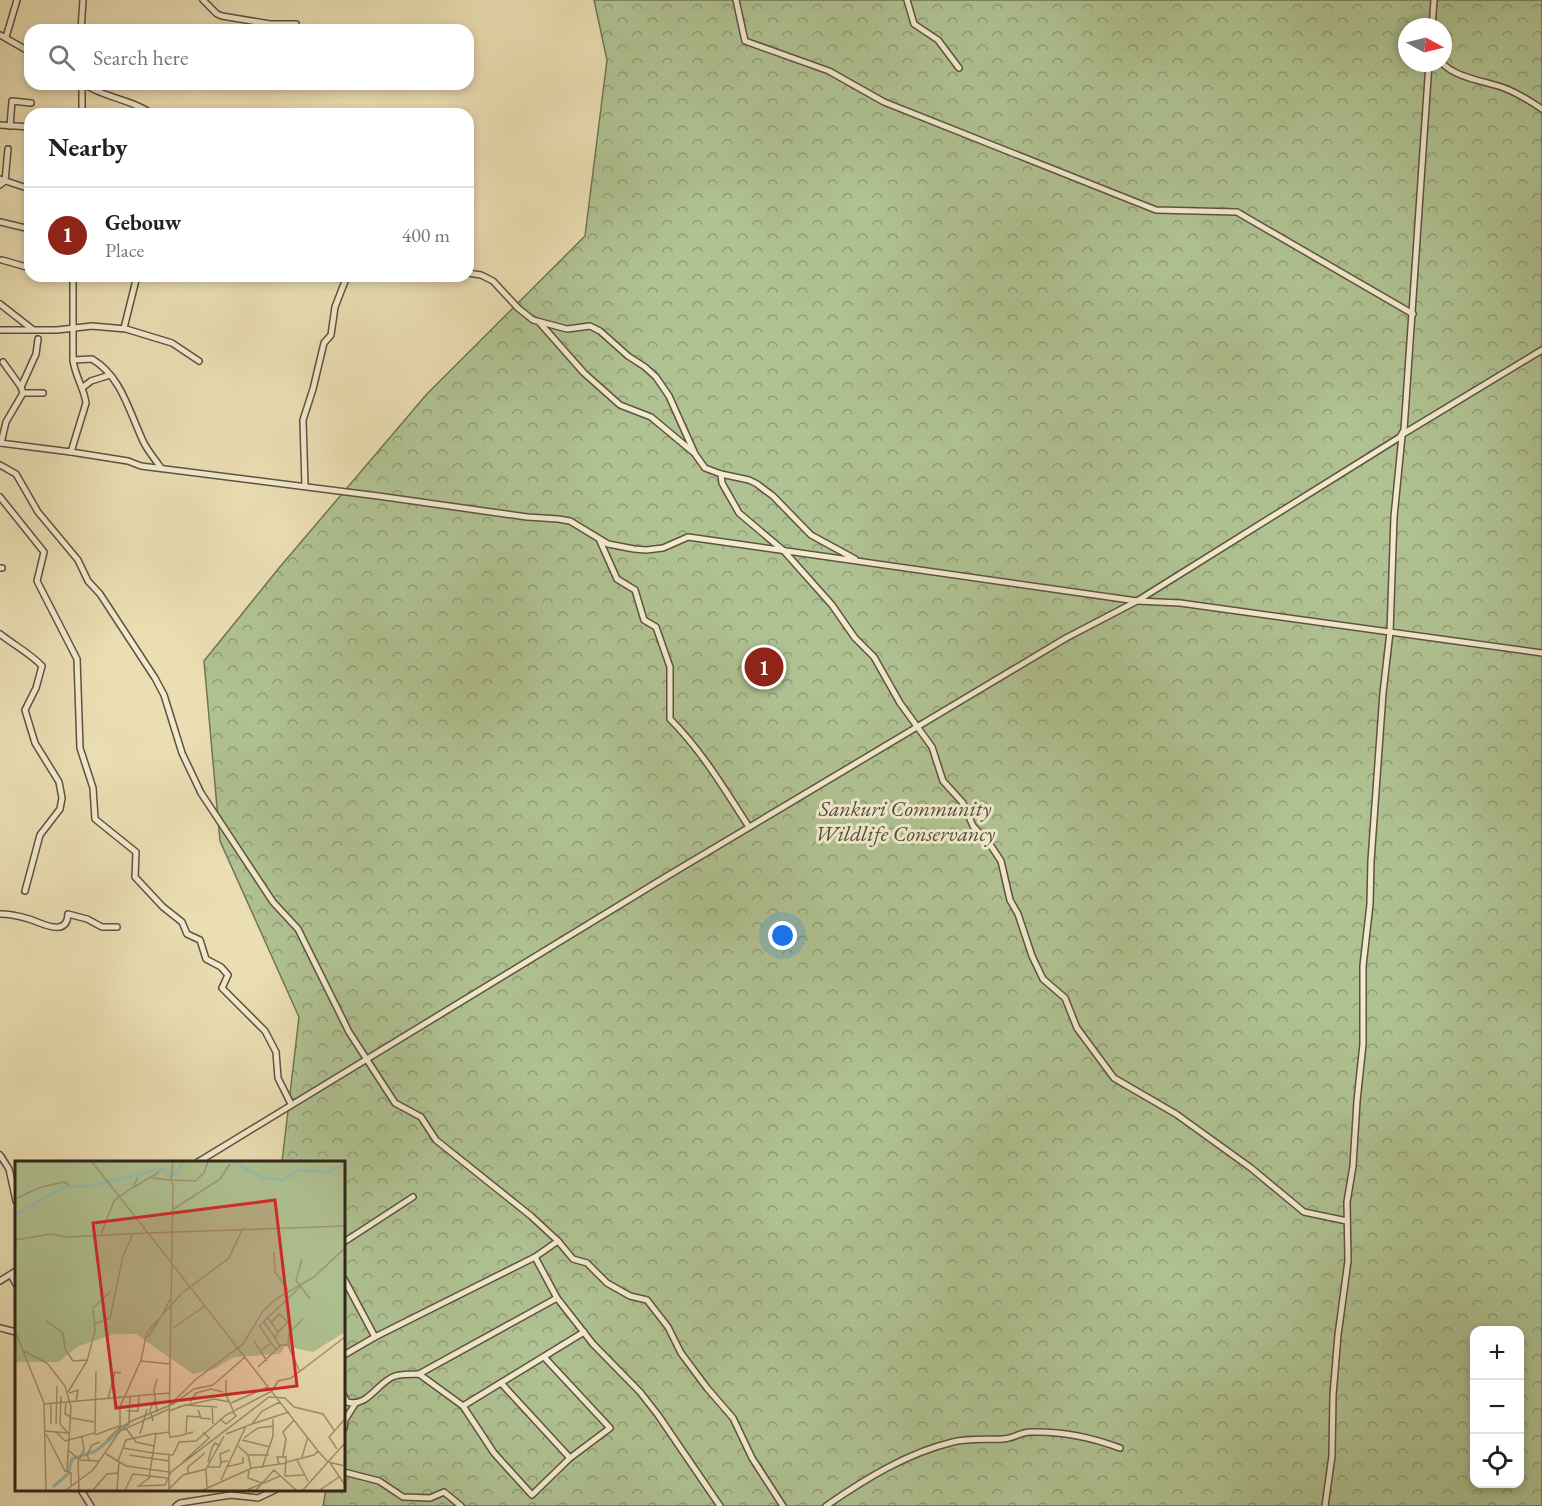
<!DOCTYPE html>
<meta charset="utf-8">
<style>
:root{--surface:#fff;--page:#f6f6f6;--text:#202124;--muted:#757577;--line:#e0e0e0;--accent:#8f2418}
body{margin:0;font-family:"EB Garamond",serif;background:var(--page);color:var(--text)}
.controls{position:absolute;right:18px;bottom:18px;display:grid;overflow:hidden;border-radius:12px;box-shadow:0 3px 9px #0003}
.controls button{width:54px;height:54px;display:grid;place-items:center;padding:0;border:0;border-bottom:2px solid var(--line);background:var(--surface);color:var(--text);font:30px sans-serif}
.compass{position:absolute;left:1398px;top:18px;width:54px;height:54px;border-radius:50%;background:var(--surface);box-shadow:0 3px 9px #0003;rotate:97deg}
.you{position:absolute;left:783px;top:936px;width:21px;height:21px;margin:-15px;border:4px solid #fff;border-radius:50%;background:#1a73e8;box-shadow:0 0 0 9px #1a73e833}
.badge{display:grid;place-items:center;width:39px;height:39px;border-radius:50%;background:var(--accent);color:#fff;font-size:20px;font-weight:700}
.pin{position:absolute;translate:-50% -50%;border:3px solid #fff;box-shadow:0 2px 6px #0006}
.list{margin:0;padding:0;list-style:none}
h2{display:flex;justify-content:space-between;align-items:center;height:78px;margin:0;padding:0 24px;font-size:26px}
h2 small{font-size:20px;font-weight:400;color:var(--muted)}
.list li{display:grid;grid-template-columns:39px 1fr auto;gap:18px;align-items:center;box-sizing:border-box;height:96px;padding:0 24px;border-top:2px solid var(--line)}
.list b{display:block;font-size:22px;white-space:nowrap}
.list p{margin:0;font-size:20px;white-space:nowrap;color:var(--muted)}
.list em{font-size:20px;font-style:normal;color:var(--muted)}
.icon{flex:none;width:33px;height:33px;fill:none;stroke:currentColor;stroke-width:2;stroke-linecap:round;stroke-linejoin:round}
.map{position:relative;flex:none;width:1542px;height:1506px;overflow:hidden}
.search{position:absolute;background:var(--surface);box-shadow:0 3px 9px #0003;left:24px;top:24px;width:450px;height:66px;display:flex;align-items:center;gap:15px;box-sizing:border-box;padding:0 21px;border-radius:18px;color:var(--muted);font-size:22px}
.panel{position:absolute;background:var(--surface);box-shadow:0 3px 9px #0003;left:24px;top:108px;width:450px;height:174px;border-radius:18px}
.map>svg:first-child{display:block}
</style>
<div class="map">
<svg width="1542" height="1506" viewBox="0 0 1542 1506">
<defs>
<pattern id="park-crowns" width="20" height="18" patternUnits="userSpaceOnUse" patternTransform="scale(1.5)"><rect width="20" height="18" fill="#b0c292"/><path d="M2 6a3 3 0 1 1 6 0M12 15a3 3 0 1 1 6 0" fill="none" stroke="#909d76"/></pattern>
</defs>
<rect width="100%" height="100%" fill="#ebdeb3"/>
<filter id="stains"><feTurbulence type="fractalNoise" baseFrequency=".00333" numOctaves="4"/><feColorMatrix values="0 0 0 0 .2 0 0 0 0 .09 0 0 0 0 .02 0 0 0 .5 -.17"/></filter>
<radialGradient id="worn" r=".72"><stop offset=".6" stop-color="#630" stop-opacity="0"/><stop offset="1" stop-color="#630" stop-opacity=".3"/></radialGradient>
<!-- park -->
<path fill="url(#park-crowns)" stroke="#707456" stroke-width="1.5" fill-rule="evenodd" d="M594,0H1542V1506H323L326,1490H344V1162H282L299,1017L220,841L204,661L279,568L426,395L585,236L607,60ZM1407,27H1443V63H1407ZM1474,1330H1520V1484H1474Z"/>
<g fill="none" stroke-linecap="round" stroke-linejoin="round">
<defs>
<g id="minor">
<polyline points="203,0 217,14 222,16 270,24 296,24 295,30"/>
<polyline points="736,0 745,41 829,71 884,102 1156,210 1237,212 1413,314"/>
<polyline points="907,0 914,24 938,40 959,68"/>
<polyline points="1432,27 1434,0"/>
<polyline points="81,30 83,0"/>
<polyline points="0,35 30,52"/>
<polyline points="6,37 17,0"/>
<path d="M1442,63C1456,78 1485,81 1504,88C1518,93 1530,101 1542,109"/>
<path d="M84,84C104,98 132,99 152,114"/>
<polyline points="82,114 82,84"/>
<polyline points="0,125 30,127"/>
<polyline points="10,126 12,101 31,103"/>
<polyline points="0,179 30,189"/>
<polyline points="0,185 5,181 8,149"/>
<polyline points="0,222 30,229"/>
<polyline points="2,260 30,268"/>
<polyline points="468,273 481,275 493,281 518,308 533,320 567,329 590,326 600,331 628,356 645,367 656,377 669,396 695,454 705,468 721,474 749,480 757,484 773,496 811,535 855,559"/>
<polyline points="0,304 32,329"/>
<polyline points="539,322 584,373 620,405 651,417 693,452"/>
<polyline points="124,328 137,276"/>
<polyline points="0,330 57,330 92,326 126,329 172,343 199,361"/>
<path d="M73,360L92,359C121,376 129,411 143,441C147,450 155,459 161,468"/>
<polyline points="21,387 36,354 38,339"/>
<polyline points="82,388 91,381 110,375"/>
<polyline points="23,393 43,393"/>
<polyline points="1403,434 1542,350"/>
<polyline points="0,443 71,452 128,461 141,466 378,496 527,517 558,519 570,521 608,544 634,549 646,550 663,548 688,537 1137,601 1180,603 1542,653"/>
<polyline points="1,443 6,422 23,393 21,387 3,362"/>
<path d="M71,452L86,403C84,388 75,376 73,360V276"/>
<polyline points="0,465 16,474 38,512 78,560 88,581 100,594 155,678 164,695 182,753 201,793 273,902 298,929 349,1032 395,1103 421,1117 436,1140 531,1216 558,1241 573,1259 587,1263 607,1283 630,1296 647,1300 668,1327 681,1353 707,1388 733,1418 752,1458 783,1506"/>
<polyline points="721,474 722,483 739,513 784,551 832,605 855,638 874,657 900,703 932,747 943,781 963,803 973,826 991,846 1001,861 1010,900 1018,914 1032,956 1043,979 1065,998 1077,1028 1114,1078 1176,1114 1251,1168 1304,1212 1347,1221"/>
<polyline points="305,486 303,420 313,389 324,343 331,335 335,307 347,276"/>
<polyline points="0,497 44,552 37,581 77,659 80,748 93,788 95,819 136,852 135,877 163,907 182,922 187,934 200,940 206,959 221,967 228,975 222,988 265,1031 276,1052 278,1078 291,1104"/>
<path d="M600,541L617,579L635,590L644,620L656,627L670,667V719C702,751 725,790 749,827"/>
<polyline points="0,568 2,568"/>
<path d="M0,634C14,645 31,654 42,666L36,688L25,710L35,743L59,782L62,798L60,809L40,835L25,891"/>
<path d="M0,914C10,914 19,916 29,919C42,923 67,938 68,914L87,919L102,927H117"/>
<polyline points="0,1155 9,1169 16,1201"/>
<polyline points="198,1162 664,878 1066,638 1137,601 1400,437 1404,430 1429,63"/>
<polyline points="344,1242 413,1197"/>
<polyline points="535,1257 557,1298 593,1344 640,1392 658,1415 720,1506"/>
<polyline points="11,1275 16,1284"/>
<polyline points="344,1279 375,1337 344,1355"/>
<polyline points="0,1281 16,1271"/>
<polyline points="0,1328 16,1332"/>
<polyline points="375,1337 535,1257 558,1241"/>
<polyline points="419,1374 557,1298"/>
<polyline points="501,1383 570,1458"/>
<path d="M344,1396L347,1402C368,1408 377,1382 395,1376C402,1374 411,1374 419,1374L463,1406L584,1332"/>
<polyline points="463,1406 494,1453 532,1495 570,1458 610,1428 544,1357"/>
<polyline points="344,1428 345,1420 355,1404"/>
<polyline points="344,1472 379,1481 403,1497 430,1498 444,1492 461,1506"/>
<polyline points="81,1490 91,1506"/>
<polyline points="176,1506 180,1503 231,1495 258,1498 275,1490"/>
<path d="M826,1506C865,1479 907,1453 953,1442C968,1438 987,1440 1003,1439C1012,1439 1021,1432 1030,1432C1060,1431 1091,1437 1120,1448"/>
<polyline points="1325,1506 1332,1456 1333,1395 1338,1335 1348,1261 1347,1202 1353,1166 1357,1101 1363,1044 1363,966 1370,904 1371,861 1383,693 1390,632 1394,517 1402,436"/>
</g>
</defs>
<!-- minor casing -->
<use href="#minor" stroke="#5e5340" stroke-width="8"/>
<!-- minor -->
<use href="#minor" stroke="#f2eace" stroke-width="5"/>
</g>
<g text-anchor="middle" stroke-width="6" stroke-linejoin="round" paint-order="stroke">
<!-- park labels -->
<g font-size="22" font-style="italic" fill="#4f4c37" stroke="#f2eace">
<text x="905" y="816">Sankuri Community<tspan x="905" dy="25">Wildlife Conservancy</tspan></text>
</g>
</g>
<!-- overview -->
<g transform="translate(15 1161)">
<rect width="330" height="330" fill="#ebdeb3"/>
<path d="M0,1H330V171L298,191L270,185L265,193L219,196L199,208L178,213L121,173H99L64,185L43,201H0Z" fill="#b0c292"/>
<path fill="none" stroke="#98bcaf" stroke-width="3" d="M219,1L246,16L268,19L284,9L312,11L330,3M0,54L49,26L76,25L141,9H150L155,15L162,12L168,1M38,326L53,313L57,298L81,290L115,261"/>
<path fill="none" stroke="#a09475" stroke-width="1.5" d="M77,1L133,72M158,1L156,19L180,20L189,12L193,1M137,17L156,19L158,23L154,271M119,26L144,11M0,38L26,26L49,21L55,24M157,49L205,18L215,3M133,72L330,65M86,73L99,40L118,26L123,16M0,79L36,73L52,76L133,72L303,290L313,301L330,305M259,91L260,111L273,129M287,98L281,119L295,138M148,153L167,132L214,97L228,67M31,160L48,172L50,188L58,200L72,199M249,161L260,177M257,161L264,153L273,161L263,171M80,163L95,157L108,95L118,73M244,164L256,182M245,164L285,126M158,167L190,145M0,170L29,242L31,329M133,176L144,159M239,180L252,200M265,184H273L285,211M273,184L274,172L288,158M247,189L256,182L261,188M9,190L32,202L50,225L56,246L52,310M126,200L155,203M243,206L265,185L260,177L263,171L253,157M142,218L139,229L142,251M211,219V234L218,249M257,230L263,220L276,217L330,176M53,231L72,200L80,170L78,147L95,131M54,232L63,229L61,240M46,235L45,263L53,272M115,236L114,261L158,243L179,228L198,224L230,196M93,238L100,211L106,212M51,241L50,253L56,256M175,241L181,232L196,228L208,231M36,242V263M216,242L253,226M29,243L154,232M155,244L180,219L228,183L248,150L261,138L299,116L330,87M197,245L198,263M163,246L199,238L215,241M183,249L186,257L196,258M112,250H123L124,235M154,250L170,244L202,246M56,257L79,261M205,258L211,263L221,255L217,250M138,260L135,249L139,240M41,263L42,225M237,263L247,250L265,241M111,267L121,281L139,285M29,270L54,272M105,270V246L126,199L132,171L147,155L155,138M41,271L50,280L80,272L81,210M31,273L50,310L56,312V324M125,273L132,248M171,273L172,255L185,256M211,273L232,265M80,274L104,265M229,277L243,267L259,265M92,279L105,266L114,263M227,279L255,286M164,281L181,280L211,254L257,230M223,285L233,294L236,307M108,287L111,279L142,272M322,288L314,276L330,258M54,290L65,299L85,300M138,292L158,294L164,281M91,293L111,305L154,311M114,294L154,300M233,294H254M268,295L271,278L268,271L279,259M287,296L293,276M63,299L64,329M64,299L69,289L67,276M74,299L72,294L77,284L85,281M282,299L293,320M103,300L108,287L138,292M193,301L197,286L200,282L205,285M206,301L205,293L215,289M272,301L299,294L303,290M167,302L194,277L188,271M315,302L330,324M264,303L262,296H271L270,315M193,306H205L206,301L213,300M211,306L228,302V296M247,307L258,275V258M191,308L192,326M234,309L233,317L247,322M173,312V306L190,292M270,315L289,314M206,319L231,265L274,251M124,325L150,324L156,311L254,236L270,237L279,246L308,253L319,269M122,326L134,317L141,273L154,271L155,276L164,275L178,271M154,328L168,314L191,308L209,275M154,328V294M51,329L78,309L105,270L154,248M78,329L92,313L103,312M102,329L104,300M110,329L118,313L152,317M188,329L237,307L272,302M232,329L265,315M241,329L259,309L281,329M288,329L330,282M305,329L324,316"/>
<path fill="#d62828" fill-opacity="0.15" stroke="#d62828" stroke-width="3" d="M260,39L282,225L101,247L78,62Z"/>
<rect width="330" height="330" fill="none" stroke="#2f2519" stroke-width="3"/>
</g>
<rect width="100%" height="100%" filter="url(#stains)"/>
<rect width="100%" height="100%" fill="url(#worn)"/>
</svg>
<div class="controls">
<button>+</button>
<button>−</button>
<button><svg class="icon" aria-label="locate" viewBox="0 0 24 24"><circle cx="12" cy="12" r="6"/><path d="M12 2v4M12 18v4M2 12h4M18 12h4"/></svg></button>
</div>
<svg class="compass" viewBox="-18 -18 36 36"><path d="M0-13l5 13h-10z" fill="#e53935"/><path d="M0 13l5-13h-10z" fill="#757577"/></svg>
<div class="you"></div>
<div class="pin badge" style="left:764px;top:667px">1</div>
<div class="search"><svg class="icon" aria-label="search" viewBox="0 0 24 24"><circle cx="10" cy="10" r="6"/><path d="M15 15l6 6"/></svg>Search here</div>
<section class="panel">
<h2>Nearby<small></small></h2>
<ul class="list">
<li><span class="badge">1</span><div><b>Gebouw</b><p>Place</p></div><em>400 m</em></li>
</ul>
</section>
</div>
